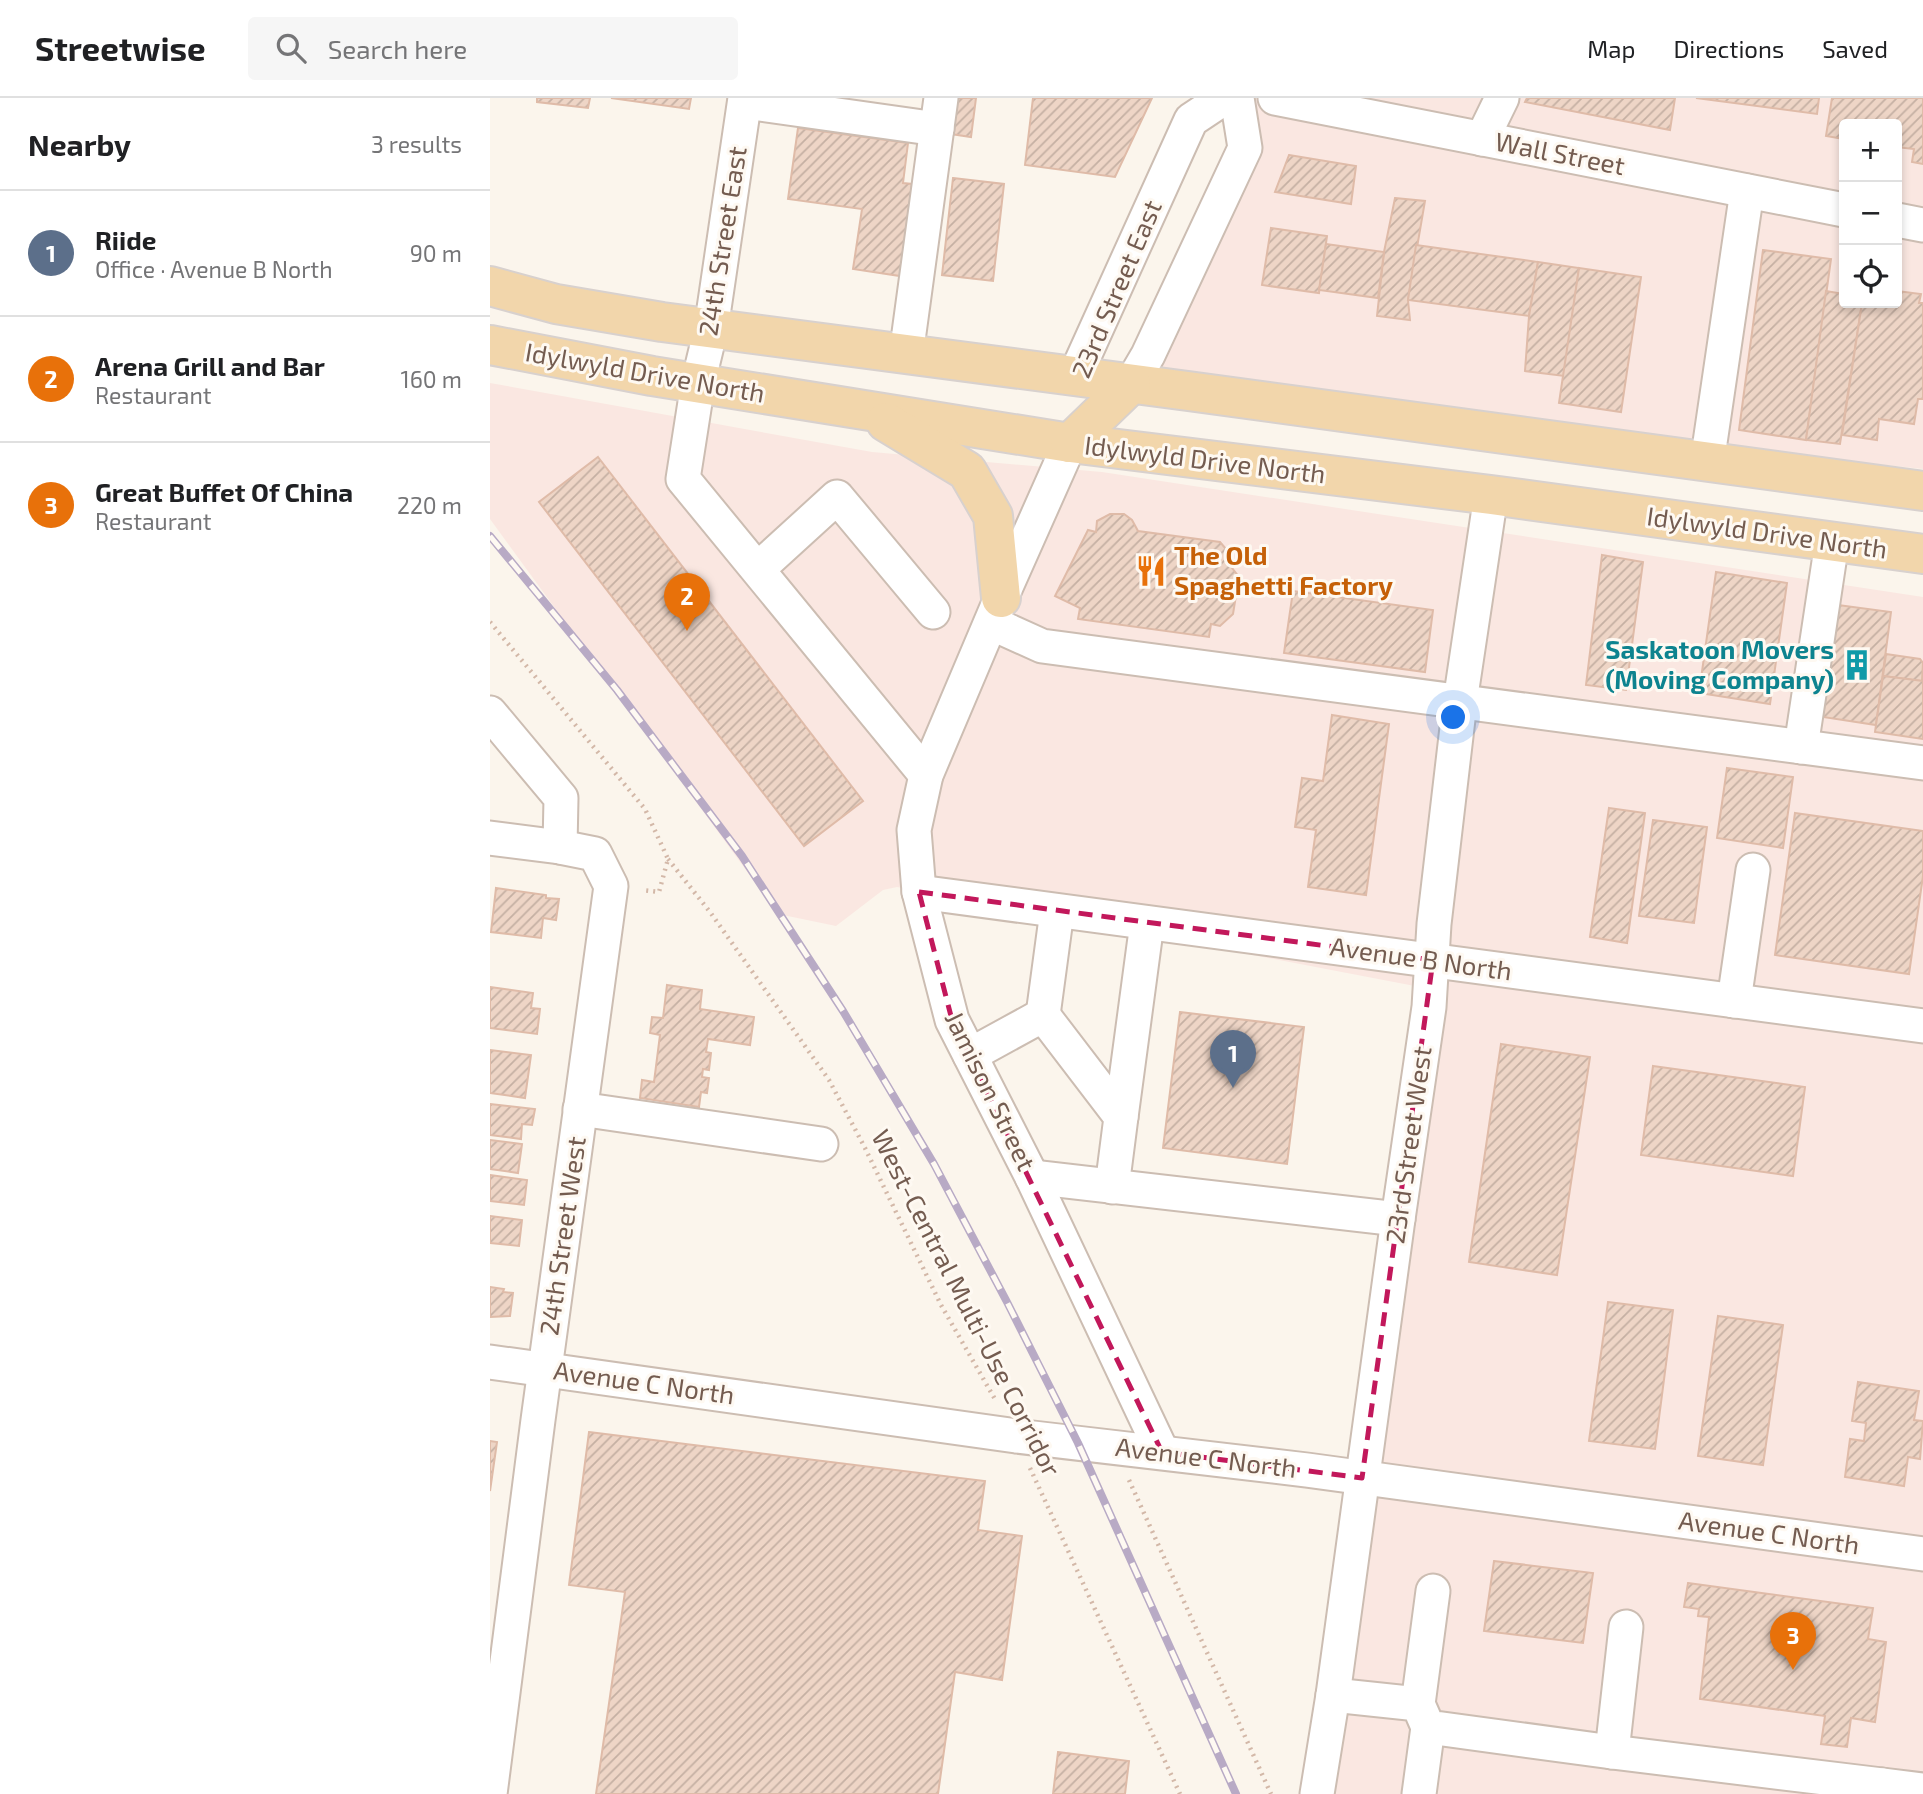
<!DOCTYPE html>
<meta charset="utf-8">
<style>
:root{--surface:#fff;--page:#f6f6f6;--text:#202124;--muted:#757577;--line:#e0e0e0;--accent:#0f766e}
body{margin:0;font-family:"Exo 2",sans-serif;background:var(--page);color:var(--text)}
.controls{position:absolute;right:21px;top:21px;display:grid;overflow:hidden;border-radius:7px;box-shadow:0 4px 10px #0003}
.controls button{width:63px;height:63px;display:grid;place-items:center;padding:0;border:0;border-bottom:2px solid var(--line);background:var(--surface);color:var(--text);font:35px sans-serif}
.you{position:absolute;left:964px;top:620px;width:24px;height:24px;margin:-18px;border:5px solid #fff;border-radius:50%;background:#1a73e8;box-shadow:0 0 0 10px #1a73e833}
.badge{display:grid;place-items:center;width:46px;height:46px;border-radius:50%;background:var(--accent);color:#fff;font-size:23px;font-weight:700}
.pin{position:absolute;translate:-50% -58px;filter:drop-shadow(0 2px 4px #0008)}
.pin::after{content:'';position:absolute;top:37px;width:24px;height:21px;background:inherit;clip-path:polygon(0 0,100% 0,50% 100%)}
.list{margin:0;padding:0;list-style:none}
h2{display:flex;justify-content:space-between;align-items:center;height:91px;margin:0;padding:0 28px;font-size:30px}
h2 small{font-size:23px;font-weight:400;color:var(--muted)}
.list li{display:grid;grid-template-columns:46px 1fr auto;gap:21px;align-items:center;box-sizing:border-box;height:126px;padding:0 28px;border-top:2px solid var(--line)}
.list b{display:block;font-size:26px;white-space:nowrap}
.list p{margin:0;font-size:23px;white-space:nowrap;color:var(--muted)}
.list em{font-size:23px;font-style:normal;color:var(--muted)}
.icon{flex:none;width:38px;height:38px;fill:none;stroke:currentColor;stroke-width:2;stroke-linecap:round;stroke-linejoin:round}
.map{position:relative;flex:none;width:1433px;height:1696px;overflow:hidden}
header{display:flex;align-items:center;gap:42px;box-sizing:border-box;height:98px;padding:0 35px;background:var(--surface);border-bottom:2px solid var(--line)}
header strong{font-size:33px}
nav{display:flex;gap:38px;margin-inline-start:auto;font-size:24px}
.search{width:490px;height:63px;background:var(--page);display:flex;align-items:center;gap:18px;box-sizing:border-box;padding:0 24px;border-radius:7px;color:var(--muted);font-size:26px}
main{display:flex}
aside{flex:1;background:var(--surface)}
.map>svg:first-child{display:block}
</style>
<header>
<strong>Streetwise</strong>
<div class="search"><svg class="icon" aria-label="search" viewBox="0 0 24 24"><circle cx="10" cy="10" r="6"/><path d="M15 15l6 6"/></svg>Search here</div>
<nav><a>Map</a><a>Directions</a><a>Saved</a></nav>
</header>
<main>
<aside>
<h2>Nearby<small>3 results</small></h2>
<ul class="list">
<li><span class="badge" style="background:#5c6f8a">1</span><div><b>Riide</b><p>Office · Avenue B North</p></div><em>90 m</em></li>
<li><span class="badge" style="background:#e8710a">2</span><div><b>Arena Grill and Bar</b><p>Restaurant</p></div><em>160 m</em></li>
<li><span class="badge" style="background:#e8710a">3</span><div><b>Great Buffet Of China</b><p>Restaurant</p></div><em>220 m</em></li>
</ul>
</aside>
<div class="map">
<svg width="1433" height="1696" viewBox="0 0 1433 1696">
<defs>
<pattern id="building-hatch" width="6" height="6" patternUnits="userSpaceOnUse" patternTransform="scale(1.75)"><rect width="6" height="6" fill="#eed5c6"/><path d="M-1 1l2-2M0 6l6-6M5 7l2-2" fill="none" stroke="#c5b0a3"/></pattern>
</defs>
<rect width="100%" height="100%" fill="#fbf5ec"/>
<!-- commercial -->
<g fill="#fae7e1" fill-rule="evenodd">
<path d="M747,0H1433V371L641,286L755,50ZM1354,26H1407V205H1354Z"/>
<polygon points="0,285 382,354 612,374 1433,499 1433,1696 827,1696 930,889 407,789 393,792 346,828 288,816 0,421"/>
</g>
<!-- building -->
<g fill="url(#building-hatch)" stroke="#dfbba8" stroke-width="2">
<polygon points="47,0 100,0 98,10 47,4"/>
<polygon points="121,0 201,0 199,11"/>
<polygon points="452,0 486,0 481,39 447,34"/>
<polygon points="543,0 662,0 625,79 535,67"/>
<polygon points="1037,0 1185,0 1180,32 1035,4"/>
<polygon points="1206,0 1329,0 1327,16"/>
<polygon points="1342,0 1433,0 1433,66 1422,64 1424,51 1407,49 1407,26 1354,26 1354,41 1336,38"/>
<polygon points="308,30 418,45 413,85 422,86 410,178 363,171 372,111 298,101"/>
<polygon points="799,57 866,68 861,106 785,94"/>
<polygon points="463,80 514,86 503,183 452,177"/>
<polygon points="905,100 935,103 918,202 920,222 887,218 894,154"/>
<polygon points="781,130 837,138 829,195 772,187"/>
<polygon points="836,146 894,154 888,200 829,192"/>
<polygon points="926,147 1048,164 1039,218 918,202"/>
<polygon points="1273,152 1341,161 1316,342 1249,332"/>
<polygon points="1048,164 1089,170 1074,278 1035,273 1039,218"/>
<polygon points="1089,170 1151,179 1131,314 1069,305"/>
<polygon points="1336,193 1354,196 1354,205 1372,205 1350,346 1316,342"/>
<polygon points="1407,193 1431,196 1429,205 1433,205 1433,301 1428,301 1424,326 1389,321 1387,342 1352,337 1372,205 1407,205"/>
<polygon points="108,359 373,703 314,748 49,404"/>
<polygon points="620,416 634,416 642,422 648,433 730,444 742,458 739,466 749,479 743,516 730,528 721,526 719,539 588,521 590,510 565,498 598,432 606,434 607,423"/>
<polygon points="1112,457 1153,464 1136,592 1096,587"/>
<polygon points="1226,474 1297,485 1280,606 1209,595"/>
<polygon points="803,493 943,512 935,574 794,555"/>
<polygon points="1348,507 1401,514 1386,627 1333,619"/>
<polygon points="1396,556 1430,561 1433,565 1432,583 1393,578"/>
<polygon points="1393,578 1433,583 1433,641 1385,634"/>
<polygon points="842,617 899,626 876,797 818,789 826,732 805,729 812,680 833,683"/>
<polygon points="1237,670 1303,679 1293,750 1227,740"/>
<polygon points="1119,710 1155,715 1137,845 1100,839"/>
<polygon points="1305,715 1433,733 1433,778 1419,876 1285,857"/>
<polygon points="1163,722 1217,729 1204,825 1149,818"/>
<polygon points="6,790 56,797 56,800 69,801 66,822 53,820 51,840 1,834"/>
<polygon points="177,887 212,892 210,911 264,919 260,947 218,941 216,954 221,955 219,972 213,971 212,979 219,980 217,995 211,994 209,1009 150,1000 152,982 164,984 170,937 160,935 162,919 173,920"/>
<polygon points="0,889 43,895 41,910 50,911 47,936 0,930"/>
<polygon points="690,914 814,929 797,1066 673,1050"/>
<polygon points="1011,946 1100,959 1067,1177 979,1164"/>
<polygon points="0,952 41,957 35,1000 0,995"/>
<polygon points="1163,968 1315,989 1303,1078 1151,1057"/>
<polygon points="0,1006 45,1011 42,1027 32,1026 31,1041 0,1037"/>
<polygon points="0,1042 32,1046 28,1075 0,1071"/>
<polygon points="0,1077 37,1082 34,1107 0,1103"/>
<polygon points="0,1118 32,1122 29,1148 0,1145"/>
<polygon points="0,1189 14,1191 13,1194 23,1195 20,1218 0,1219"/>
<polygon points="1118,1204 1183,1212 1165,1351 1099,1343"/>
<polygon points="1228,1218 1293,1227 1273,1367 1208,1358"/>
<polygon points="1368,1284 1429,1293 1424,1322 1433,1323 1430,1361 1418,1359 1414,1388 1355,1379 1360,1341 1374,1343 1376,1325 1362,1323"/>
<polygon points="99,1334 495,1383 488,1432 532,1438 512,1582 465,1574 448,1696 106,1696 135,1494 79,1487"/>
<polygon points="0,1343 7,1344 0,1393"/>
<polygon points="1004,1463 1103,1475 1093,1545 994,1533"/>
<polygon points="1198,1485 1383,1510 1378,1541 1396,1544 1385,1624 1361,1620 1357,1649 1331,1646 1335,1618 1210,1601 1219,1519 1208,1518 1209,1511 1194,1509"/>
<polygon points="568,1654 639,1663 635,1696 563,1696"/>
</g>
<g fill="none" stroke-linecap="round" stroke-linejoin="round">
<defs>
<g id="minor">
<polyline points="255,0 221,231 208,285 193,381 436,677"/>
<polyline points="785,0 1354,112"/>
<polyline points="255,4 447,31"/>
<polyline points="992,41 1012,0"/>
<polyline points="1407,122 1433,127"/>
<polyline points="416,257 451,0"/>
<polyline points="585,278 701,22 734,0"/>
<polyline points="641,286 658,257 755,50 747,0"/>
<polyline points="580,345 511,500 436,677 424,732 429,794 462,922 542,1079 672,1354"/>
<polyline points="1217,365 1257,93"/>
<polyline points="268,471 347,399 443,514"/>
<polyline points="501,525 552,548 1433,665"/>
<polyline points="0,615 71,700 70,749"/>
<polyline points="1311,649 1342,444"/>
<polyline points="0,740 70,749 105,756 121,788 48,1322 0,1696"/>
<polyline points="429,794 1433,928"/>
<polyline points="1244,903 1263,772"/>
<polyline points="553,917 567,813"/>
<polyline points="480,957 553,917 631,1019 622,1089"/>
<polyline points="90,1011 331,1046"/>
<polyline points="631,1019 657,825"/>
<polyline points="542,1079 908,1121"/>
<polyline points="0,1264 526,1338 817,1372 1433,1456"/>
<polyline points="843,1597 928,1606 938,1629 1122,1654 1392,1687 1391,1696"/>
<polyline points="928,1606 943,1493"/>
<polyline points="1122,1654 1136,1529"/>
<polyline points="1392,1687 1433,1692"/>
<polyline points="827,1696 843,1597 908,1121 939,909 944,826 970,604 1001,397"/>
<polyline points="929,1696 938,1629"/>
</g>
<g id="major">
<polyline points="0,188 66,206 172,224 698,293 1433,393"/>
<polyline points="0,247 162,278 580,345 1001,397 1433,456"/>
<polyline points="396,324 477,373 503,418 511,500"/>
<polyline points="580,345 641,286"/>
</g>
</defs>
<!-- minor casing -->
<use href="#minor" stroke="#ccbdb2" stroke-width="37"/>
<!-- major casing -->
<use href="#major" stroke="#d8d1ce" stroke-width="42"/>
<!-- path -->
<g stroke="#d3b8a8" stroke-width="4.5" stroke-dasharray="2 5" stroke-linecap="butt">
<polyline points="0,524 155,711 178,761 169,794 152,792"/>
<polyline points="178,761 220,814 339,982 375,1050 451,1207 506,1303"/>
<polyline points="540,1370 690,1696"/>
<polyline points="639,1382 781,1696"/>
</g>
<!-- minor -->
<use href="#minor" stroke="#fff" stroke-width="33"/>
<!-- major -->
<use href="#major" stroke="#f2d6ab" stroke-width="38"/>
<defs>
<polyline id="rail" points="0,438 127,592 252,758 353,913 444,1066 517,1204 588,1345 746,1696"/>
</defs>
<!-- rail casing -->
<use href="#rail" stroke="#b8aac5" stroke-width="8"/>
<!-- rail -->
<use href="#rail" stroke="#fef9f2" stroke-width="5" stroke-dasharray="16" stroke-linecap="butt"/>
</g>
<!-- marked area -->
<path fill="none" stroke="#c2185b" stroke-width="5" stroke-dasharray="14 9" stroke-linejoin="round" d="M429,794L943,862L872,1380L672,1354L462,922Z"/>
<!-- icons -->
<defs>
<symbol id="restaurant-bare" viewBox="-9 -9 18 18"><path d="M-5-6h1v4h1v-4h1v4h1v-4h1v5L-1.5 .5V6h-2V.5L-5-1ZM5-6V6H3V1.5H1.5Q1.5-4 5-6Z" fill="#e8710a" stroke="#fef9f2" stroke-width="2.5" paint-order="stroke"/></symbol>
<symbol id="building-bare" viewBox="-9 -9 18 18"><path d="M-4-6H4V6H1V3H-1V6H-4ZM-2.5-4.3h1.7v1.8h-1.7ZM.8-4.3h1.7v1.8H.8ZM-2.5-1h1.7V.8h-1.7ZM.8-1h1.7V.8H.8Z" fill="#0f9aa8" stroke="#fef9f2" stroke-width="2.5" paint-order="stroke"/></symbol>
</defs>
<g fill-rule="evenodd">
<use href="#restaurant-bare" x="639" y="451" width="44" height="44"/>
<use href="#building-bare" x="1345" y="545" width="44" height="44"/>
</g>
<g text-anchor="middle" stroke-width="6" stroke-linejoin="round" paint-order="stroke">
<!-- street labels -->
<g font-size="26" fill="#745c50" stroke="#fef9f2">
<text transform="translate(1070 56) rotate(11)" y="9">Wall Street</text>
<text transform="translate(233 143) rotate(-81)" y="9">24th Street East</text>
<text transform="translate(627 191) rotate(-67)" y="9">23rd Street East</text>
<text transform="translate(155 275) rotate(10)" y="9">Idylwyld Drive North</text>
<text transform="translate(715 362) rotate(7)" y="9">Idylwyld Drive North</text>
<text transform="translate(1277 435) rotate(8)" y="9">Idylwyld Drive North</text>
<text transform="translate(931 861) rotate(8)" y="9">Avenue B North</text>
<text transform="translate(500 993) rotate(64)" y="9">Jamison Street</text>
<text transform="translate(919 1047) rotate(-82)" y="9">23rd Street West</text>
<text transform="translate(73 1138) rotate(-82)" y="9">24th Street West</text>
<text transform="translate(476 1205) rotate(63)" y="9">West-Central Multi-Use Corridor</text>
<text transform="translate(154 1285) rotate(8)" y="9">Avenue C North</text>
<text transform="translate(716 1360) rotate(7)" y="9">Avenue C North</text>
<text transform="translate(1279 1435) rotate(8)" y="9">Avenue C North</text>
</g>
<!-- food labels -->
<g font-size="26" font-weight="bold" fill="#c56008" stroke="#fef9f2" text-anchor="start">
<text x="684" y="467">The Old<tspan x="684" dy="30">Spaghetti Factory</tspan></text>
</g>
<!-- culture labels -->
<g font-size="26" font-weight="bold" fill="#0d838f" stroke="#fef9f2" text-anchor="end">
<text x="1344" y="561">Saskatoon Movers<tspan x="1344" dy="30">(Moving Company)</tspan></text>
</g>
</g>
</svg>
<div class="controls">
<button>+</button>
<button>−</button>
<button><svg class="icon" aria-label="locate" viewBox="0 0 24 24"><circle cx="12" cy="12" r="6"/><path d="M12 2v4M12 18v4M2 12h4M18 12h4"/></svg></button>
</div>
<div class="you"></div>
<div class="pin badge" style="left:743px;top:990px;background:#5c6f8a">1</div>
<div class="pin badge" style="left:197px;top:533px;background:#e8710a">2</div>
<div class="pin badge" style="left:1303px;top:1572px;background:#e8710a">3</div>
</div>
</main>
